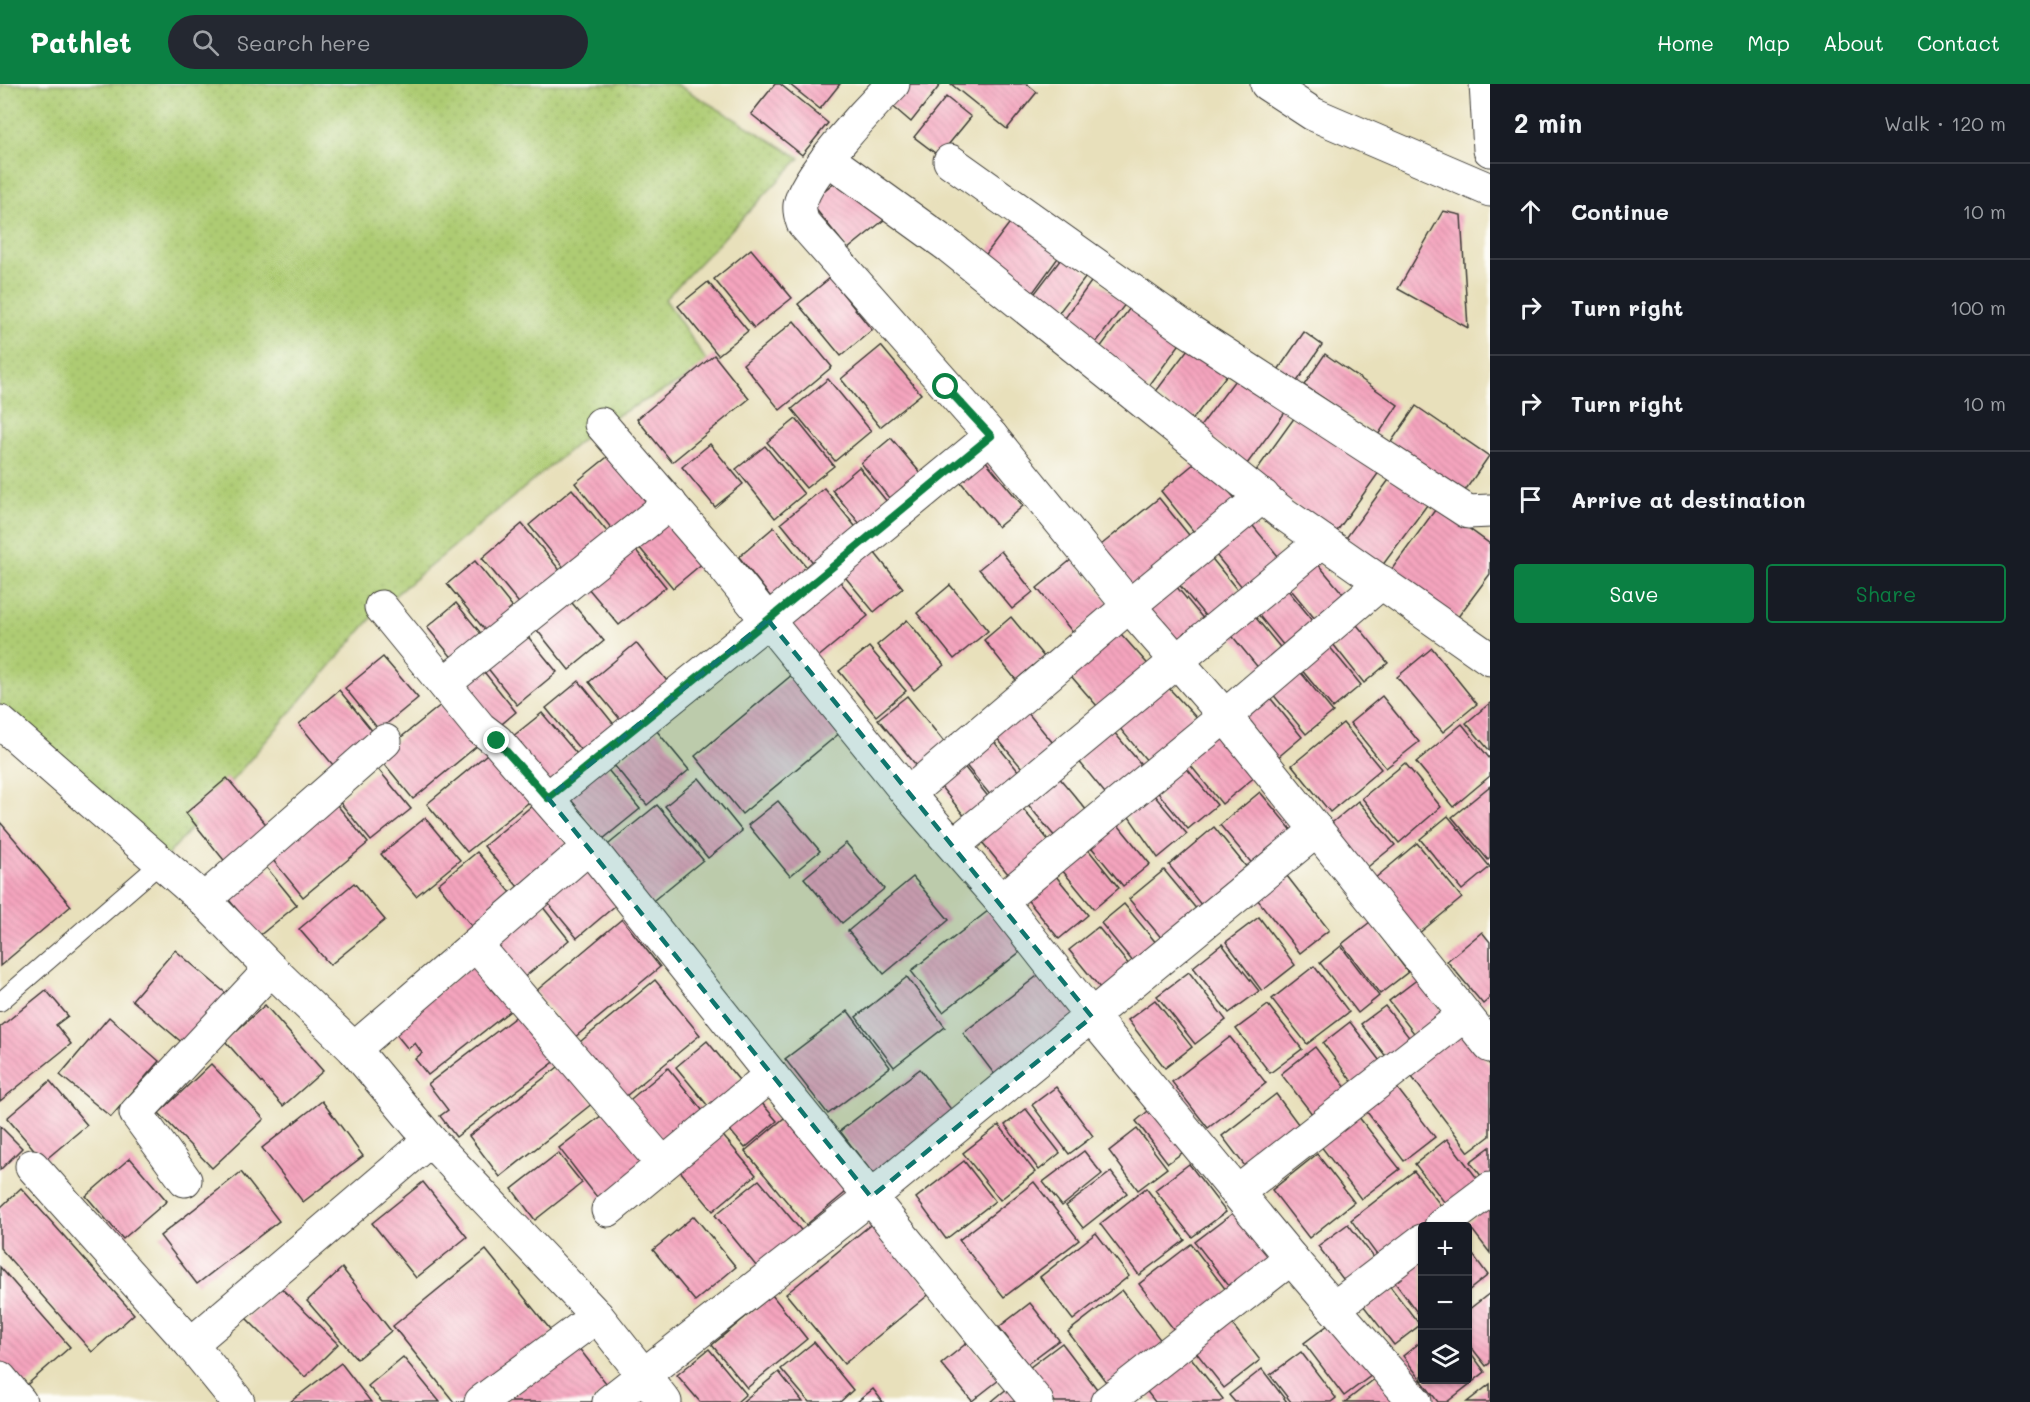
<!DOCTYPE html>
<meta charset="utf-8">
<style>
:root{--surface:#171b24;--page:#242831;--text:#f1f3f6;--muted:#9ea1a6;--line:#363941;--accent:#0b8043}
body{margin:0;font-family:Mali,sans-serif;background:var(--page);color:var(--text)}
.controls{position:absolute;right:18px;bottom:18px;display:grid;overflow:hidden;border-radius:6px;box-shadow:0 2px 4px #0004}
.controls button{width:54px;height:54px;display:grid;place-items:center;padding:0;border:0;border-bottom:2px solid var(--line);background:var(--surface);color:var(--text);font:30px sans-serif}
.stop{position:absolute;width:18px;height:18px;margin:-14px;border:4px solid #0b8043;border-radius:50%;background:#fff}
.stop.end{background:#0b8043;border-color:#fff;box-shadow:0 2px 6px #0008}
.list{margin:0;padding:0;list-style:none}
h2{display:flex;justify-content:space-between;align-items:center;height:78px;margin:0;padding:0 24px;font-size:26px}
h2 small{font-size:20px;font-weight:400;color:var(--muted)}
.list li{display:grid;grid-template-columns:39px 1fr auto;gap:18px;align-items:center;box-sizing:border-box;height:96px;padding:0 24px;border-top:2px solid var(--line)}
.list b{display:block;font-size:22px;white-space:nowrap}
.list em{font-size:20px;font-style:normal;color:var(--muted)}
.actions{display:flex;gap:12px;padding:18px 24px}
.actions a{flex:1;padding:14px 0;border:2px solid var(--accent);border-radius:6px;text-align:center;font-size:21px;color:var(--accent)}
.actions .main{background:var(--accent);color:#fff}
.icon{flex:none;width:33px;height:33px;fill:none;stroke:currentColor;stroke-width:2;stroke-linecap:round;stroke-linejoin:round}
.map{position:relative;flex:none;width:1490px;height:1318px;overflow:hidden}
header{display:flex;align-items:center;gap:36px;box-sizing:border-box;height:84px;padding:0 30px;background:var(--accent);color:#fff}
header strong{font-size:28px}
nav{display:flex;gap:33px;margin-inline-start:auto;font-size:21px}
.search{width:420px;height:54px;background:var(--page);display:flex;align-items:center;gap:15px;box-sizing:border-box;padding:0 21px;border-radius:33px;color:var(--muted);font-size:22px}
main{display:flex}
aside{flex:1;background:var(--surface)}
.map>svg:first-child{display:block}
</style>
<header>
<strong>Pathlet</strong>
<div class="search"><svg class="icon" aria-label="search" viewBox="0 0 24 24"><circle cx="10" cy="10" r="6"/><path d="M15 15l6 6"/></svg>Search here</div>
<nav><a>Home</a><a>Map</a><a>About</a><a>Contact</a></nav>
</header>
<main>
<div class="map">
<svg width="1490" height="1318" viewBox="0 0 1490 1318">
<defs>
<pattern id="grass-dots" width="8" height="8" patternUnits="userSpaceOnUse" patternTransform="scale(1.5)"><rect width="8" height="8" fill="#aecc73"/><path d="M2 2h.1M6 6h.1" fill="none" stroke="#95af63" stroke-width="1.8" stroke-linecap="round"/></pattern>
<pattern id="building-back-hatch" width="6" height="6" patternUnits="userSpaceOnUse" patternTransform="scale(1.5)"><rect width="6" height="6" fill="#f5a4be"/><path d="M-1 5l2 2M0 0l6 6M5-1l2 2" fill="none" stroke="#d18da3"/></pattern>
</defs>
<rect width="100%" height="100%" fill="#fdfcf7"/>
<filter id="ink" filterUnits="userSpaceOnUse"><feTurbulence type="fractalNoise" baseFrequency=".0167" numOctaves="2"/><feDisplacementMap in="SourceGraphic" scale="12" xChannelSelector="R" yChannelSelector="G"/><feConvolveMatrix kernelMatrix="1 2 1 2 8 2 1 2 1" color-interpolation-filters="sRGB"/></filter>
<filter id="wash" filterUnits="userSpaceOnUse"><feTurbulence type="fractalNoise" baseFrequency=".008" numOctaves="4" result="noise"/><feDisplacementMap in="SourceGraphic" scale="24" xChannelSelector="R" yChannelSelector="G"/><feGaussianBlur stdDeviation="1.35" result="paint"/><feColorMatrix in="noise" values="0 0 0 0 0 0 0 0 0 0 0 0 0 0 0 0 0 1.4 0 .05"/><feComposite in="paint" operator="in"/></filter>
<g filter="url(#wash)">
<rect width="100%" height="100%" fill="#e8e0bb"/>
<!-- grass -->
<polygon fill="url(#grass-dots)" stroke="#657448" stroke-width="1.5" points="0,0 676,0 800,74 665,215 710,282 601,340 381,523 162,778 0,629"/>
<g id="blocks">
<!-- building -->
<g fill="url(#building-back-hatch)">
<polygon points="775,0 780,0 828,39 802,71 751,30"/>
<polygon points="789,0 840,0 820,25"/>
<polygon points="906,0 941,0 911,38 890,20"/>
<polygon points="951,0 1027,0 1037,8 1007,45"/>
<polygon points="946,13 971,33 939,72 914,53"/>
<polygon points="846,89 884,136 848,165 810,118"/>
<polygon points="1443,127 1461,131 1468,244 1398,205"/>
<polygon points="1015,132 1063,167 1026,218 977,182"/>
<polygon points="751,165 792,214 754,244 714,195"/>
<polygon points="1064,171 1089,189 1057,231 1032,213"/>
<polygon points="830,194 872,246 841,272 798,220"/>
<polygon points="1093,195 1126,219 1092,264 1060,241"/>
<polygon points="708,198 748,247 718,271 678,222"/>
<polygon points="1133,220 1182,257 1146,306 1096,269"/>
<polygon points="794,237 832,283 780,326 743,280"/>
<polygon points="1304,248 1322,261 1296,299 1278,286"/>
<polygon points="1191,261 1229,288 1191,338 1154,310"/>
<polygon points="881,262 921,310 880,343 841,295"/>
<polygon points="1325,270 1398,321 1378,351 1304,301"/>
<polygon points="714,271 749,315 672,378 637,335"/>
<polygon points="1241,288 1289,323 1247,380 1199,344"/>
<polygon points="828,295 871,347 835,377 792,325"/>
<polygon points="1416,322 1489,372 1462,411 1389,361"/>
<polygon points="1300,326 1382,384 1335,450 1253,391"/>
<polygon points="796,335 834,382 806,404 767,358"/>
<polygon points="891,354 928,398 897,424 861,379"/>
<polygon points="710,360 743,400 715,423 682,383"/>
<polygon points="765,362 804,410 775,434 736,385"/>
<polygon points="611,370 653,420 616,450 575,399"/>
<polygon points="1201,374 1243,424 1202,458 1161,407"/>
<polygon points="984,375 1023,422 998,443 959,396"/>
<polygon points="859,383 892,424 865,446 832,406"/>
<polygon points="1397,385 1433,413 1382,482 1346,454"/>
<polygon points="824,404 863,452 820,487 781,439"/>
<polygon points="572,405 613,455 570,491 529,441"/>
<polygon points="1159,414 1197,461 1135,512 1096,465"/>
<polygon points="1438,422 1490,460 1490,490 1452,541 1386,493"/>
<polygon points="665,431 704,478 673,504 634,457"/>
<polygon points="1248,436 1283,478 1247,509 1212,466"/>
<polygon points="522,440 567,495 527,529 482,474"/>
<polygon points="774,443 814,492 778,522 739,473"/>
<polygon points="630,459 666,503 619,541 583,498"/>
<polygon points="870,463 903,504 874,528 841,488"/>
<polygon points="1205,466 1243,513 1211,539 1172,492"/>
<polygon points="1001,467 1033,508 1012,525 979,485"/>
<polygon points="1311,472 1349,517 1320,541 1283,496"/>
<polygon points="1072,475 1110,520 1074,550 1037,504"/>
<polygon points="475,477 521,534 493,556 447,500"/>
<polygon points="833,489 868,532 817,574 782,531"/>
<polygon points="1170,495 1211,544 1182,568 1141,519"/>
<polygon points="1282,499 1319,544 1289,568 1252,523"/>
<polygon points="950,501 988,547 954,575 917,529"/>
<polygon points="567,513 604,557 569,586 533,541"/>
<polygon points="456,519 488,558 459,582 427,543"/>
<polygon points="1252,529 1288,573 1265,592 1229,548"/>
<polygon points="1011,533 1044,573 1016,596 984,556"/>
<polygon points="907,536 944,581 914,606 877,561"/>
<polygon points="1353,536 1388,579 1364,599 1329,555"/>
<polygon points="1113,541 1153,586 1104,630 1064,584"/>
<polygon points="525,549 557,588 517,621 486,582"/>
<polygon points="1324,556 1361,601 1333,624 1296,579"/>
<polygon points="636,559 676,608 629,646 589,598"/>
<polygon points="869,563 906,607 876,632 839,587"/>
<polygon points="1432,564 1477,620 1443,648 1397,593"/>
<polygon points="383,573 418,614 379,646 345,604"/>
<polygon points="1293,579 1333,628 1306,650 1266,602"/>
<polygon points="481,584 516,628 491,649 455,606"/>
<polygon points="793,590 841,648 742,730 695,672"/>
<polygon points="579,597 620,648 587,674 546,624"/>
<polygon points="1165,600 1204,642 1153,684 1113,636"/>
<polygon points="339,606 378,654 338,687 299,640"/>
<polygon points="1267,610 1302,653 1276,675 1240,632"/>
<polygon points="907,612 949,664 921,687 878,635"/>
<polygon points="1382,612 1419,658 1386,684 1350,639"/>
<polygon points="1490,619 1490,667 1466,639"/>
<polygon points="442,620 477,662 413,715 378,672"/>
<polygon points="1022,622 1058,665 1027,690 991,647"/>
<polygon points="542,629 583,677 548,707 507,657"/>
<polygon points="1343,639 1381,685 1330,728 1292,681"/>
<polygon points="1462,640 1490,675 1490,692 1453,723 1416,678"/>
<polygon points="1108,641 1145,685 1109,714 1073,670"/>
<polygon points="1216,643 1256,692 1222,720 1182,671"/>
<polygon points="656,646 689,686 647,721 614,681"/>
<polygon points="987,649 1024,694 996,718 959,673"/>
<polygon points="498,661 538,711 467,768 427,720"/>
<polygon points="958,675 994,720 970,739 934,694"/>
<polygon points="1179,675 1217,721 1188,745 1150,699"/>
<polygon points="1405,679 1441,723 1399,759 1362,714"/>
<polygon points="604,681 640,725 603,755 567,711"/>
<polygon points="378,685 411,725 371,757 339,717"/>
<polygon points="1052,685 1093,734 1061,760 1020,711"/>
<polygon points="227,694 270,745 227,780 186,729"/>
<polygon points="699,694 742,747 708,774 665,722"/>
<polygon points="1490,702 1490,774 1488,776 1452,733"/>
<polygon points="1147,703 1187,750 1158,774 1122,723"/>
<polygon points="1260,708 1299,755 1259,788 1220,741"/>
<polygon points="333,716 368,759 303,813 268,770"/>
<polygon points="778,717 820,767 790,792 748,741"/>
<polygon points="1358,717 1395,761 1364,786 1328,742"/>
<polygon points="534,720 573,767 523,809 484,762"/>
<polygon points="1019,720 1054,763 1013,796 978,753"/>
<polygon points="657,721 703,776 649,820 604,764"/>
<polygon points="1110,731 1150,780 1123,802 1083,753"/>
<polygon points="1448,732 1490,783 1462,806 1420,755"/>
<polygon points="425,734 460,776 416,812 381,770"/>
<polygon points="0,738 71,822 0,882"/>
<polygon points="1214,743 1252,790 1206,827 1169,781"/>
<polygon points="1079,754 1119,804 1094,825 1053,775"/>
<polygon points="846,759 884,805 842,839 804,794"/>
<polygon points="1417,759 1462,814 1418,850 1374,795"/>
<polygon points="477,768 518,817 478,850 438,800"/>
<polygon points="588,775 622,816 577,854 543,813"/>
<polygon points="262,778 297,821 259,852 224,810"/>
<polygon points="1050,785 1088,831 1059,855 1021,808"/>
<polygon points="1164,786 1203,833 1168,862 1129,815"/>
<polygon points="1287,792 1329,846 1300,869 1257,815"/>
<polygon points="913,793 949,836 884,890 848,847"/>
<polygon points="354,799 385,836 330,881 299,845"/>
<polygon points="1124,820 1162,866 1139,885 1101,839"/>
<polygon points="542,822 569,856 521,896 493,862"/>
<polygon points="993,823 1025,864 943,928 911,887"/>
<polygon points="1259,833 1295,881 1262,907 1226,858"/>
<polygon points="622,835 660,883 574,954 536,907"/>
<polygon points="1370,838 1408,888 1380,910 1342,860"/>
<polygon points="1098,843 1134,887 1105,910 1069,866"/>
<polygon points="1482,848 1490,858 1490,914 1483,920 1447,877"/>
<polygon points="1222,860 1259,907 1229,929 1193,883"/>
<polygon points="1341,862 1379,912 1358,929 1320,879"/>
<polygon points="175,866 228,911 185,961 132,916"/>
<polygon points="479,876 495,897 489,902 496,911 502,906 515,923 428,991 415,975 422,969 415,959 408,965 391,944"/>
<polygon points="1314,882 1349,928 1307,960 1272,915"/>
<polygon points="1045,886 1080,932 998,995 963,949"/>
<polygon points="1189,888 1226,936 1195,960 1157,912"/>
<polygon points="907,893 945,943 894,983 856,933"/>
<polygon points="1418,895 1452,940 1424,962 1389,917"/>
<polygon points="655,896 700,951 620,1017 575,962"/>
<polygon points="46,906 68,932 56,941 71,960 0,1017 0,943"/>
<polygon points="1155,916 1192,963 1165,984 1128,936"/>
<polygon points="265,921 323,987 283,1022 225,957"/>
<polygon points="1268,921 1302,965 1270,989 1236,945"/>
<polygon points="1385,922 1418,965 1394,983 1361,940"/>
<polygon points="526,925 562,972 456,1053 440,1032 448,1026 428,1000"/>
<polygon points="848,927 890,983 828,1030 785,975"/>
<polygon points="109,933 159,977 111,1033 60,991"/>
<polygon points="1350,938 1386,985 1359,1007 1323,959"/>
<polygon points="1460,942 1490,981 1490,1052 1469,1068 1405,984"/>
<polygon points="1230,953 1266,999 1208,1044 1172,998"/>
<polygon points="707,957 748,1007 717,1033 676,983"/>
<polygon points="1315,963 1350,1009 1316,1035 1281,990"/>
<polygon points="211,980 264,1035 212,1084 159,1029"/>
<polygon points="562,980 593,1019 500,1093 469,1052"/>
<polygon points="668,984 711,1037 669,1072 626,1019"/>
<polygon points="920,985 957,1033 877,1095 840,1047"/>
<polygon points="50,997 87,1041 44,1077 7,1034"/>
<polygon points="1394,1000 1435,1053 1404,1077 1364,1024"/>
<polygon points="1056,1003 1093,1052 1069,1070 1032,1021"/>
<polygon points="1276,1010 1307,1052 1254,1094 1222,1052"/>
<polygon points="755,1011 777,1037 745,1064 723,1038"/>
<polygon points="322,1017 363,1072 303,1118 262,1064"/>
<polygon points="1153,1023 1186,1066 1168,1079 1136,1037"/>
<polygon points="610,1025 649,1078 600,1117 559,1064"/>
<polygon points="1026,1025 1060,1069 1039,1086 1005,1041"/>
<polygon points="790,1029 851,1104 806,1141 745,1067"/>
<polygon points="1358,1032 1400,1085 1361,1115 1320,1061"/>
<polygon points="714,1041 756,1091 713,1127 671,1076"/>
<polygon points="999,1041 1035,1088 1000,1116 963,1069"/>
<polygon points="0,1042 22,1064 0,1086"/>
<polygon points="1137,1045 1167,1084 1138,1106 1109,1067"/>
<polygon points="1447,1055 1483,1102 1451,1127 1415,1080"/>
<polygon points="1490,1063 1490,1103 1470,1078"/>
<polygon points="1084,1067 1102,1090 1062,1122 1043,1098"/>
<polygon points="558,1069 582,1099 535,1136 512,1105"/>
<polygon points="1317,1070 1354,1118 1309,1154 1272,1106"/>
<polygon points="130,1074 167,1117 123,1155 86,1112"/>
<polygon points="964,1077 995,1117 946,1155 916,1114"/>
<polygon points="1189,1080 1226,1128 1192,1153 1155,1106"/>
<polygon points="1414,1087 1449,1132 1385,1182 1351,1136"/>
<polygon points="241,1088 279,1137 197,1200 160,1152"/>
<polygon points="1111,1088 1127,1109 1083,1144 1066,1122"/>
<polygon points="759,1096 805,1151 761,1188 715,1131"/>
<polygon points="423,1098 467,1153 416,1194 372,1139"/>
<polygon points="1034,1098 1079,1156 1004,1213 959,1156"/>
<polygon points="21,1104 134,1230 92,1268 0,1164 0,1124"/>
<polygon points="1146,1104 1185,1156 1139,1191 1100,1140"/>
<polygon points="1490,1121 1490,1169 1467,1139"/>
<polygon points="1237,1126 1277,1179 1236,1211 1195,1158"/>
<polygon points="694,1132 736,1183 695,1217 653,1166"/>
<polygon points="874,1138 932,1208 844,1280 786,1210"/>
<polygon points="1348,1140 1379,1180 1349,1203 1318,1162"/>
<polygon points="1096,1149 1129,1192 1073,1236 1040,1193"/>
<polygon points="1191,1160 1233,1215 1181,1255 1139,1200"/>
<polygon points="1468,1164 1488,1191 1468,1207"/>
<polygon points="486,1166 553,1249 468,1318 454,1318 393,1242"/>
<polygon points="1422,1167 1422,1235 1390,1192"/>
<polygon points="0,1183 70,1263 21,1306 0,1282"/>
<polygon points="342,1184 391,1247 357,1275 307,1217"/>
<polygon points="1382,1192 1420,1241 1394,1261 1356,1212"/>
<polygon points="279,1202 338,1260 305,1293 246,1234"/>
<polygon points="1122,1206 1166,1263 1112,1306 1068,1248"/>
<polygon points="1490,1209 1490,1279 1486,1282 1468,1259 1468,1226"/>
<polygon points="772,1211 807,1255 747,1304 712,1261"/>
<polygon points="1030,1219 1059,1256 1027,1280 999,1243"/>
<polygon points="1340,1232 1380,1285 1344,1312 1304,1259"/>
<polygon points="1228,1235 1260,1276 1224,1304 1192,1263"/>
<polygon points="1422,1257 1422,1296 1468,1296 1468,1265 1485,1288 1447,1318 1438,1318 1403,1272"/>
<polygon points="814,1258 853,1306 840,1318 809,1318 781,1285"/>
<polygon points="968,1258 999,1296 972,1317 941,1280"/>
<polygon points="1062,1259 1100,1309 1089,1318 1055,1318 1029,1284"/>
<polygon points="578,1263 610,1304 591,1318 503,1318"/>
<polygon points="709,1265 746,1310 737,1318 700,1318 677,1291"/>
<polygon points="1185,1266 1223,1315 1220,1318 1155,1318 1141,1300"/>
<polygon points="1301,1268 1336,1314 1331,1318 1291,1318 1270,1291"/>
<polygon points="403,1273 440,1318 382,1318 368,1302"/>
<polygon points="341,1279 371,1318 290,1318"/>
<polygon points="1262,1285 1287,1318 1235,1318 1229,1311"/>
<polygon points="779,1288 803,1318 742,1318"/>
<polygon points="1381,1290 1403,1318 1345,1318"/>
<polygon points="1490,1300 1490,1318 1467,1318"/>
<polygon points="1009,1303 1022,1318 991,1318"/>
<polygon points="873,1305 883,1318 857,1318"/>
</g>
</g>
</g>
<g filter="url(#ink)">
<use href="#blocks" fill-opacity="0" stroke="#3b3934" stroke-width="1.5"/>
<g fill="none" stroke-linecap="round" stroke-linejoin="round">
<defs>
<polyline id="lane" points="0,918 162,778"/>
<g id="street">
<path d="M893,0C871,22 804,93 800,121C799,128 801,133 803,139L991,352L1129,522L1225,632L1490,962"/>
<polyline points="1267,0 1313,30 1490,106"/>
<polyline points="1486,0 1490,66"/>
<polyline points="827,74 950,163 1281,428 1490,575"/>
<polyline points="950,77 1186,245 1468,428 1490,427"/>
<polyline points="601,340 721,479 908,710 1001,817 1092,933 1291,1174 1415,1318"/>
<polyline points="381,523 480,644 497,657 589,763 771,991 1037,1318"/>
<polyline points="445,599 670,419"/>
<polyline points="0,638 204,816 271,885 354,965 430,1056 597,1232 665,1318"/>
<polyline points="908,710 1129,522 1263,412"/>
<polyline points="548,714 768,536 991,352"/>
<polyline points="954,761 1322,457"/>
<polyline points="204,816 385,657"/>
<polyline points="1001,817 1225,632 1382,498"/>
<polyline points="476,861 663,1080"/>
<polyline points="354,965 589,763"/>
<polyline points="32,1082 191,1260 238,1318"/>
<polyline points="185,1096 136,1029 271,885"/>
<polyline points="1238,1108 1464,931"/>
<polyline points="608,1126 771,991"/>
<polyline points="1441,1142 1490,1105"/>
<polyline points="1334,1224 1422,1157"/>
<polyline points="191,1260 430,1056"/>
<polyline points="0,1294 20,1318"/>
<polyline points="481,1318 597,1232"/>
<polyline points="609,1318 871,1113 1317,746"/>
<polyline points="1107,1318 1291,1174"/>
</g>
</defs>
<!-- lane casing -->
<use href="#lane" stroke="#3b3934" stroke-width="20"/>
<!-- street casing -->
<use href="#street" stroke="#3b3934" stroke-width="35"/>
<!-- lane -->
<use href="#lane" stroke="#fff" stroke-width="18"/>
<!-- street -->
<use href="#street" stroke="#fff" stroke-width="33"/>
</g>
</g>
<g fill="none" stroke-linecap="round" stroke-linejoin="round" filter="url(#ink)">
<!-- route -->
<polyline stroke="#0b8043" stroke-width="8" points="497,657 548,714 768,536 991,352 946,303"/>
</g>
<!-- marked area -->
<path fill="#0f766e" fill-opacity="0.2" stroke="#0f766e" stroke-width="4.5" stroke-dasharray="12 8" stroke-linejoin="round" d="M768,536L1092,933L871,1113L548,714Z"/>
</svg>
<div class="controls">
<button>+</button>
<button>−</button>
<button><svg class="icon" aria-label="layers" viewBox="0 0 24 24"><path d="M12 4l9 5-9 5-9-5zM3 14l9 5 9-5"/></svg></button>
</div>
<div class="stop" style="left:946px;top:303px"></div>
<div class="stop end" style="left:497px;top:657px"></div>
</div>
<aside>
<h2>2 min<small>Walk · 120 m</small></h2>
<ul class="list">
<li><svg class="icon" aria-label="ahead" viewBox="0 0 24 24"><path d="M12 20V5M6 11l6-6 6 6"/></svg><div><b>Continue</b></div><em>10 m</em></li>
<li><svg class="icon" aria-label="right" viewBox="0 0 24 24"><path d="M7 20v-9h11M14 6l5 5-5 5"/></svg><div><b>Turn right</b></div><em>100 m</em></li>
<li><svg class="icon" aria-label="right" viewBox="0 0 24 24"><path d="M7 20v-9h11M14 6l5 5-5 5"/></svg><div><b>Turn right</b></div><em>10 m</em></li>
<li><svg class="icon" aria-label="arrive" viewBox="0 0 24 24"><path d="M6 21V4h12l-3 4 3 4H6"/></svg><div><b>Arrive at destination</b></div></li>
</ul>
<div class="actions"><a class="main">Save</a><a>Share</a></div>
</aside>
</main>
